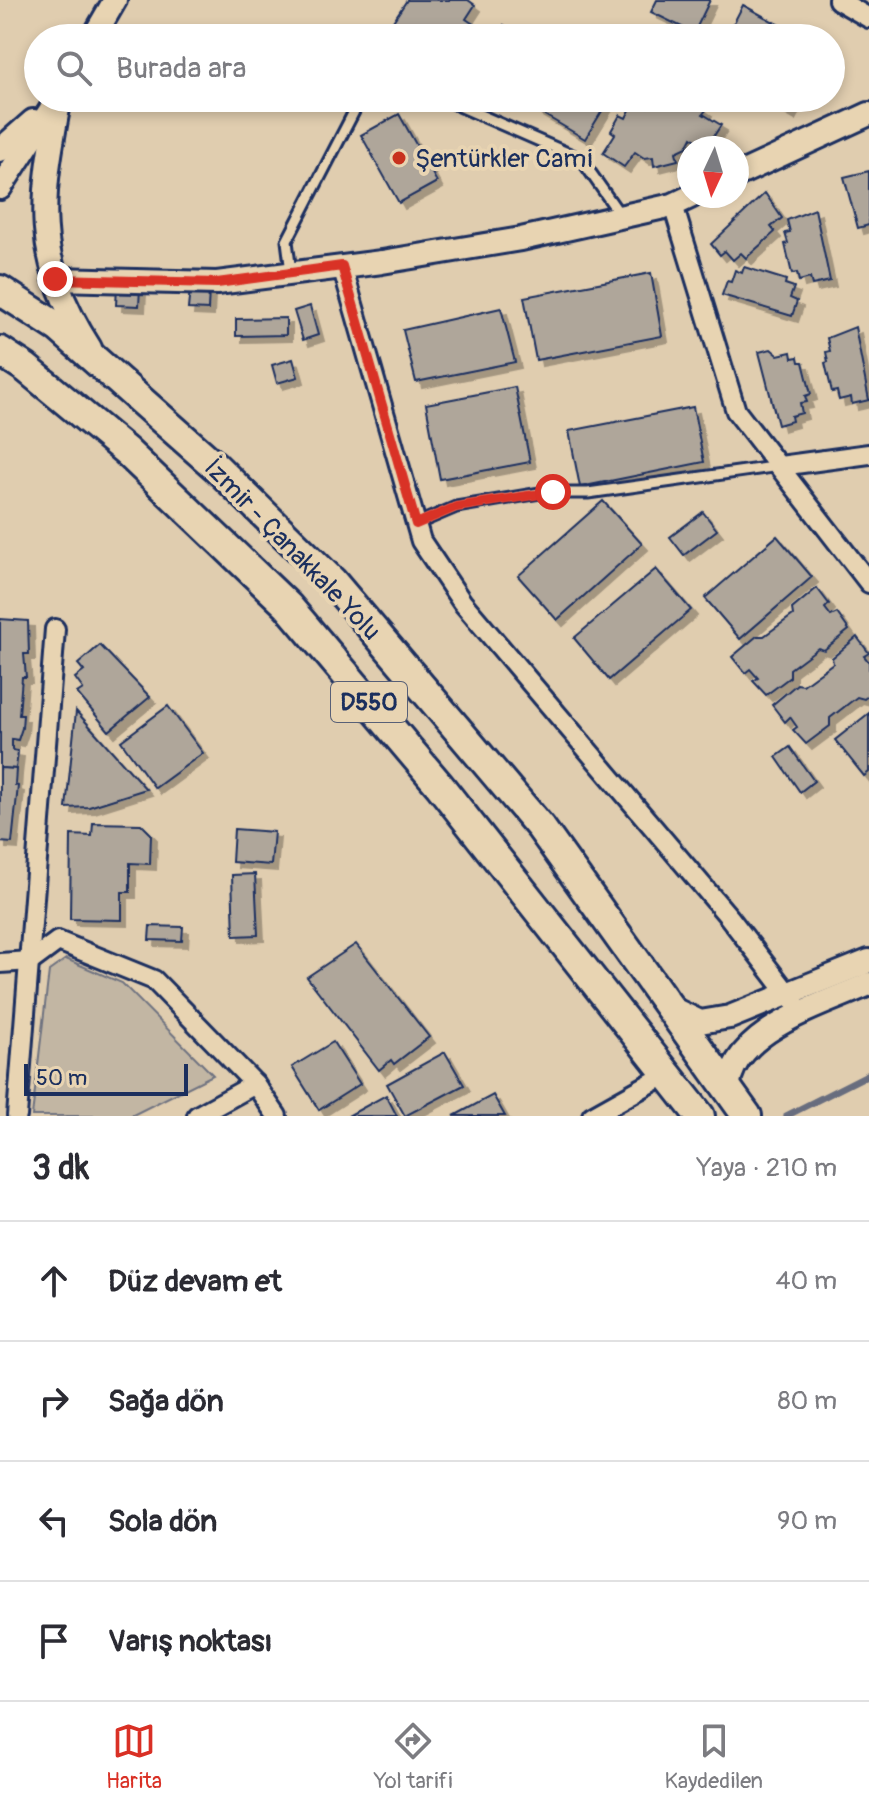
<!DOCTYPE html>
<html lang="tr">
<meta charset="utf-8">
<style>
:root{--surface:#fff;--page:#f7f7f7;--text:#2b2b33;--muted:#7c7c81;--line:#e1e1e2;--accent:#d93025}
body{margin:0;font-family:Pangolin,sans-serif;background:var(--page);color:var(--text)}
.compass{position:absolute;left:677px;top:136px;width:72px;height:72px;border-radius:50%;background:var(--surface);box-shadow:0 4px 12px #0003;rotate:184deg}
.scale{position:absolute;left:24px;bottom:20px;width:164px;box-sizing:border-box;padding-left:8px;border:4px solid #1b2f5e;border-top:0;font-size:22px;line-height:28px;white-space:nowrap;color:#1b2f5e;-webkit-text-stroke:6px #e8d4b2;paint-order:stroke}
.stop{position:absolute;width:24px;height:24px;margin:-18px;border:6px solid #d93025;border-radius:50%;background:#fff}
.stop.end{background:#d93025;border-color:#fff;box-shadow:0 2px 8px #0008}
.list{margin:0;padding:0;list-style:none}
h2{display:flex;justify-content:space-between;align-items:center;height:104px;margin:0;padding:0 32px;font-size:34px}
h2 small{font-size:26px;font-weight:400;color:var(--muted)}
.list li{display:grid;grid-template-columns:52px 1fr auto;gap:24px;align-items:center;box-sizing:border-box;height:120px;padding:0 32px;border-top:2px solid var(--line)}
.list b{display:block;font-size:30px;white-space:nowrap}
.list em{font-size:26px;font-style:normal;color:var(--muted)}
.icon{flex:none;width:44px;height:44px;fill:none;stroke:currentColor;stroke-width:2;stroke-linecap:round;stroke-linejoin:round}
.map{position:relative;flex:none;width:869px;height:1116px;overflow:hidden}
.search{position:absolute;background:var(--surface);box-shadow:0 4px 12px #0003;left:24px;right:24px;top:24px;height:88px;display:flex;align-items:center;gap:20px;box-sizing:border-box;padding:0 28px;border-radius:44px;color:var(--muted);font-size:30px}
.sheet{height:584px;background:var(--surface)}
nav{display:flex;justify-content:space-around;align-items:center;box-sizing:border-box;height:112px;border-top:2px solid var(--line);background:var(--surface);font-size:22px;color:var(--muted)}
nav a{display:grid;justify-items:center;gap:4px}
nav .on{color:var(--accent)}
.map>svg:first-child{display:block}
</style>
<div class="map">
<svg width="869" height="1116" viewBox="0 0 869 1116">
<defs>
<filter id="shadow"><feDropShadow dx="6" dy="6" stdDeviation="0" flood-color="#0004"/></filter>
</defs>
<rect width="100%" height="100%" fill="#e0cdaf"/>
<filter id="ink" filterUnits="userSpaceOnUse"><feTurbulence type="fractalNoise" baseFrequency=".0125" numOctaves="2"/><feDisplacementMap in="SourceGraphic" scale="16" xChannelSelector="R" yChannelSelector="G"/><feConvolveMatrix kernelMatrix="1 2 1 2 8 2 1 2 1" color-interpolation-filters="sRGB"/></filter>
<g filter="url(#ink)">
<!-- green -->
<polygon fill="#c2b6a3" stroke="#6e7280" stroke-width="2" points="66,959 122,983 213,1075 131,1116 32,1116 49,971"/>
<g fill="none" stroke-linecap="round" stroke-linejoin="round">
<!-- stream -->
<polyline stroke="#686d7e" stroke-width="7" points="786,1116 869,1074"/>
</g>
<!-- building -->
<g fill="#afa69a" stroke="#1b2f5e" stroke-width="2" filter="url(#shadow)">
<polygon points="407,0 468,0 475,5 466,19 475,25 467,38 382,38"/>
<polygon points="657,0 710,0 694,33 651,12"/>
<polygon points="743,5 803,38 726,38"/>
<polygon points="504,25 525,38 485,38 492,27 502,34"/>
<polygon points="543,98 610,98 585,139 536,110"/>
<polygon points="636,98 648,107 664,98 678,98 685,104 689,99 706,110 703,114 721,125 706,148 692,137 687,147 676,152 678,160 654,166 653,157 644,158 635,152 624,167 603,153 615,134 611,131 620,115 626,118"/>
<polygon points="761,98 798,98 789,114"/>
<polygon points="399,114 437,182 399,203 361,135"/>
<polygon points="869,171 869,225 858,228 844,177"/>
<polygon points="765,193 782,218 771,227 775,232 746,258 741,253 733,260 725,251 720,255 711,244"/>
<polygon points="815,209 830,281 812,285 810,278 799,281 797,273 792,274 785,244 788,243 785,233 790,232 787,220"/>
<polygon points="744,267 786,280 785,284 794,287 790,298 797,301 792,316 722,295 727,281 731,282 735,270 742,273"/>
<polygon points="651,273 662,336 536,360 524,297"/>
<polygon points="117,287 140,288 139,306 116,305"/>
<polygon points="190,288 209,289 208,310 188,309"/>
<polygon points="310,306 318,335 303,340 294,311"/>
<polygon points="501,308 515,362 416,382 403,330"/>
<polygon points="286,318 286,335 236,336 236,319"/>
<polygon points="855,327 869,400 852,404 851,397 839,400 837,391 832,392 825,363 828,362 826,352 830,351 827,338"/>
<polygon points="771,349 778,355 791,352 792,358 798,357 799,362 803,362 811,394 805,396 807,402 800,403 802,413 791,416 792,421 778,425 759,352"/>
<polygon points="293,359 298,377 277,383 272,365"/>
<polygon points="515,387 530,462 440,479 426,404"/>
<polygon points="693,407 704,462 580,487 569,431"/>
<polygon points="603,501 642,544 557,620 518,576"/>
<polygon points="703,512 717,530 684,555 670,537"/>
<polygon points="777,536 812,577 740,639 705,598"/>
<polygon points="656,569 691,610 609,680 574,638"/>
<polygon points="817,588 829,604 825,608 831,616 837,613 849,630 824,650 818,648 790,669 790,677 766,695 753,681 758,678 750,669 745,673 732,657 757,636 764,636 793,615 792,609"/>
<polygon points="0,619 28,621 29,654 24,654 26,677 22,677 19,715 23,715 22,728 18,740 12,739 12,750 18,751 16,769 0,768"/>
<polygon points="857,637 869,653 864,656 869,662 869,695 864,699 857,697 830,718 830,726 806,744 793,730 797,727 790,717 785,722 772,705 797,684 803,685 833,663 832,658"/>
<polygon points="100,645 150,697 109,731 77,693 83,689 75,678 84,671 78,664"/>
<polygon points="168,706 203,753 155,788 121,741"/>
<polygon points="76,711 146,789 89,807 66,808"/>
<polygon points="869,713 869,772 864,776 835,740"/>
<polygon points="790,747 814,781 800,792 776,757"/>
<polygon points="0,768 16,769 15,785 18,786 12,843 0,842"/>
<polygon points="93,823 141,824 151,834 150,864 130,863 130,892 122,892 122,920 70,919 71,835 92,836"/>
<polygon points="234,829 274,832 271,865 232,862"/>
<polygon points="255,874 258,935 234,936 232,875"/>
<polygon points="150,926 183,927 182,941 149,940"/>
<polygon points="356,944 429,1037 394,1064 391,1060 379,1070 307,977"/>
<polygon points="333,1042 360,1084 319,1110 292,1067"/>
<polygon points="445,1052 464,1085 405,1116 387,1084"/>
<polygon points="386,1095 397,1116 348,1116"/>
<polygon points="493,1095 505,1116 454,1116"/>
</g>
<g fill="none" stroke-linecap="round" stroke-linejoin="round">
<defs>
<g id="service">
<polyline points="441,98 581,159 621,216"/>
<polyline points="291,272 287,241 361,98"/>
<polyline points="416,524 456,507 540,493 588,493 780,466"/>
</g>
<g id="minor">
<polyline points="838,0 869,18"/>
<polyline points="673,205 736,411 869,583"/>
<polyline points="342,266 421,541 462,602 729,917 795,1003"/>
<polyline points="780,466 869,454"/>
<polyline points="0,963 31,961 58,941 154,980 255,1084"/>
<polyline points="17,1116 55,629"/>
<polyline points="197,1116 255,1084 277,1116"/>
<polyline points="592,1116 667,1074"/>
</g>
<g id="tertiary">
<polyline points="93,38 115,0"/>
<path d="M60,98C41,199 31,256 90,348"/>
<polyline points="0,150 33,121"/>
<polyline points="737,175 869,114"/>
<polyline points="0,188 53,106"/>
<polyline points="55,279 217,283 382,262 521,239 673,205 692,196"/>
<polyline points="669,1007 700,1022 730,1017 869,961"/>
<path d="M728,1092C729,1031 823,1005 869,984"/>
</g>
<g id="trunk">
<polyline points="0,290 59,328 215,466 332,581 541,828 747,1116"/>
<polyline points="0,351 26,368 126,451 288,606 440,786 700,1116"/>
</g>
</defs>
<!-- service casing -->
<use href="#service" stroke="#1b2f5e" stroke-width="15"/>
<!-- minor casing -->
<use href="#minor" stroke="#1b2f5e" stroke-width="24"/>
<!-- tertiary casing -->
<use href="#tertiary" stroke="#1b2f5e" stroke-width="28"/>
<!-- trunk casing -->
<use href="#trunk" stroke="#1b2f5e" stroke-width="34"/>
<!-- service -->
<use href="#service" stroke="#e8d4b2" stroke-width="9"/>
<!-- minor -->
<use href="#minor" stroke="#e8d4b2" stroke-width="18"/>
<!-- tertiary -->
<use href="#tertiary" stroke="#e8d4b2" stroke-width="22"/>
<!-- trunk -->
<use href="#trunk" stroke="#e8d4b2" stroke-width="28"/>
</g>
</g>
<g fill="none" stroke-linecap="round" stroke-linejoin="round" filter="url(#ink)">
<!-- route -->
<polyline stroke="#d93025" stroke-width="10" points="55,279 217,283 342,266 416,524 456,507 553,492"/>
</g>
<!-- markers -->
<circle fill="#c8321e" stroke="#e8d4b2" stroke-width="3" cx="399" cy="158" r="8"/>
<g text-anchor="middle" stroke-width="8" stroke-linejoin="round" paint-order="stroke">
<!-- shield labels -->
<rect fill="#e8d4b2" stroke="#586077" stroke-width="2" x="331" y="682" width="76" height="40" rx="6"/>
<g font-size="24" font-weight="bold" fill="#1b2f5e">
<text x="369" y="710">D550</text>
</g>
<!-- poi labels -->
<g font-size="26" fill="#1b2f5e" stroke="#e8d4b2" text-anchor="start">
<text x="415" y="167">Şentürkler Cami</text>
</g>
<!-- street labels -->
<g font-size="26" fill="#1b2f5e" stroke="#e8d4b2">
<text transform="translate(293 549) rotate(46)" y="9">İzmir - Çanakkale Yolu</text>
</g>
</g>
</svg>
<svg class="compass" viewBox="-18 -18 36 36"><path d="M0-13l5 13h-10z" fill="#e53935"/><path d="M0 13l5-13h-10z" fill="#7c7c81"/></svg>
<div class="scale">50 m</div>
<div class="stop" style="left:553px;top:492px"></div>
<div class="stop end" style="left:55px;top:279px"></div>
<div class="search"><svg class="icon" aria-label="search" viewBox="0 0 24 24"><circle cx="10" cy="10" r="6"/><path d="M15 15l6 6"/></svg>Burada ara</div>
</div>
<section class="sheet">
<h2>3 dk<small>Yaya · 210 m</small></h2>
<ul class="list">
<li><svg class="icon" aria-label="ahead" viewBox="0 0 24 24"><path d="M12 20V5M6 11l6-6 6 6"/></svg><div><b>Düz devam et</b></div><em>40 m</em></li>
<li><svg class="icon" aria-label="right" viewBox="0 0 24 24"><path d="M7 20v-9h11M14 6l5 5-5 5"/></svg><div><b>Sağa dön</b></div><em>80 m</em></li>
<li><svg class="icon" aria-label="left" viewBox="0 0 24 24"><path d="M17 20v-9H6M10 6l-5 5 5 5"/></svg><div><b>Sola dön</b></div><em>90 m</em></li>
<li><svg class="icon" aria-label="arrive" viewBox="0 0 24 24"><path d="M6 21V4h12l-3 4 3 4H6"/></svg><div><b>Varış noktası</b></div></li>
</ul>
</section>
<nav>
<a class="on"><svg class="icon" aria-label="map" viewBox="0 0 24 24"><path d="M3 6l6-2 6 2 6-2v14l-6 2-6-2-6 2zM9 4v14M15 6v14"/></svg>Harita</a>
<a><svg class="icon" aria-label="directions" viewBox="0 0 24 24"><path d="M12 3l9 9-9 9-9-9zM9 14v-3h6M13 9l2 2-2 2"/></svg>Yol tarifi</a>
<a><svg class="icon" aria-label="saved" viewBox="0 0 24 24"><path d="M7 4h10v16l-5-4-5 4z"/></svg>Kaydedilen</a>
</nav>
